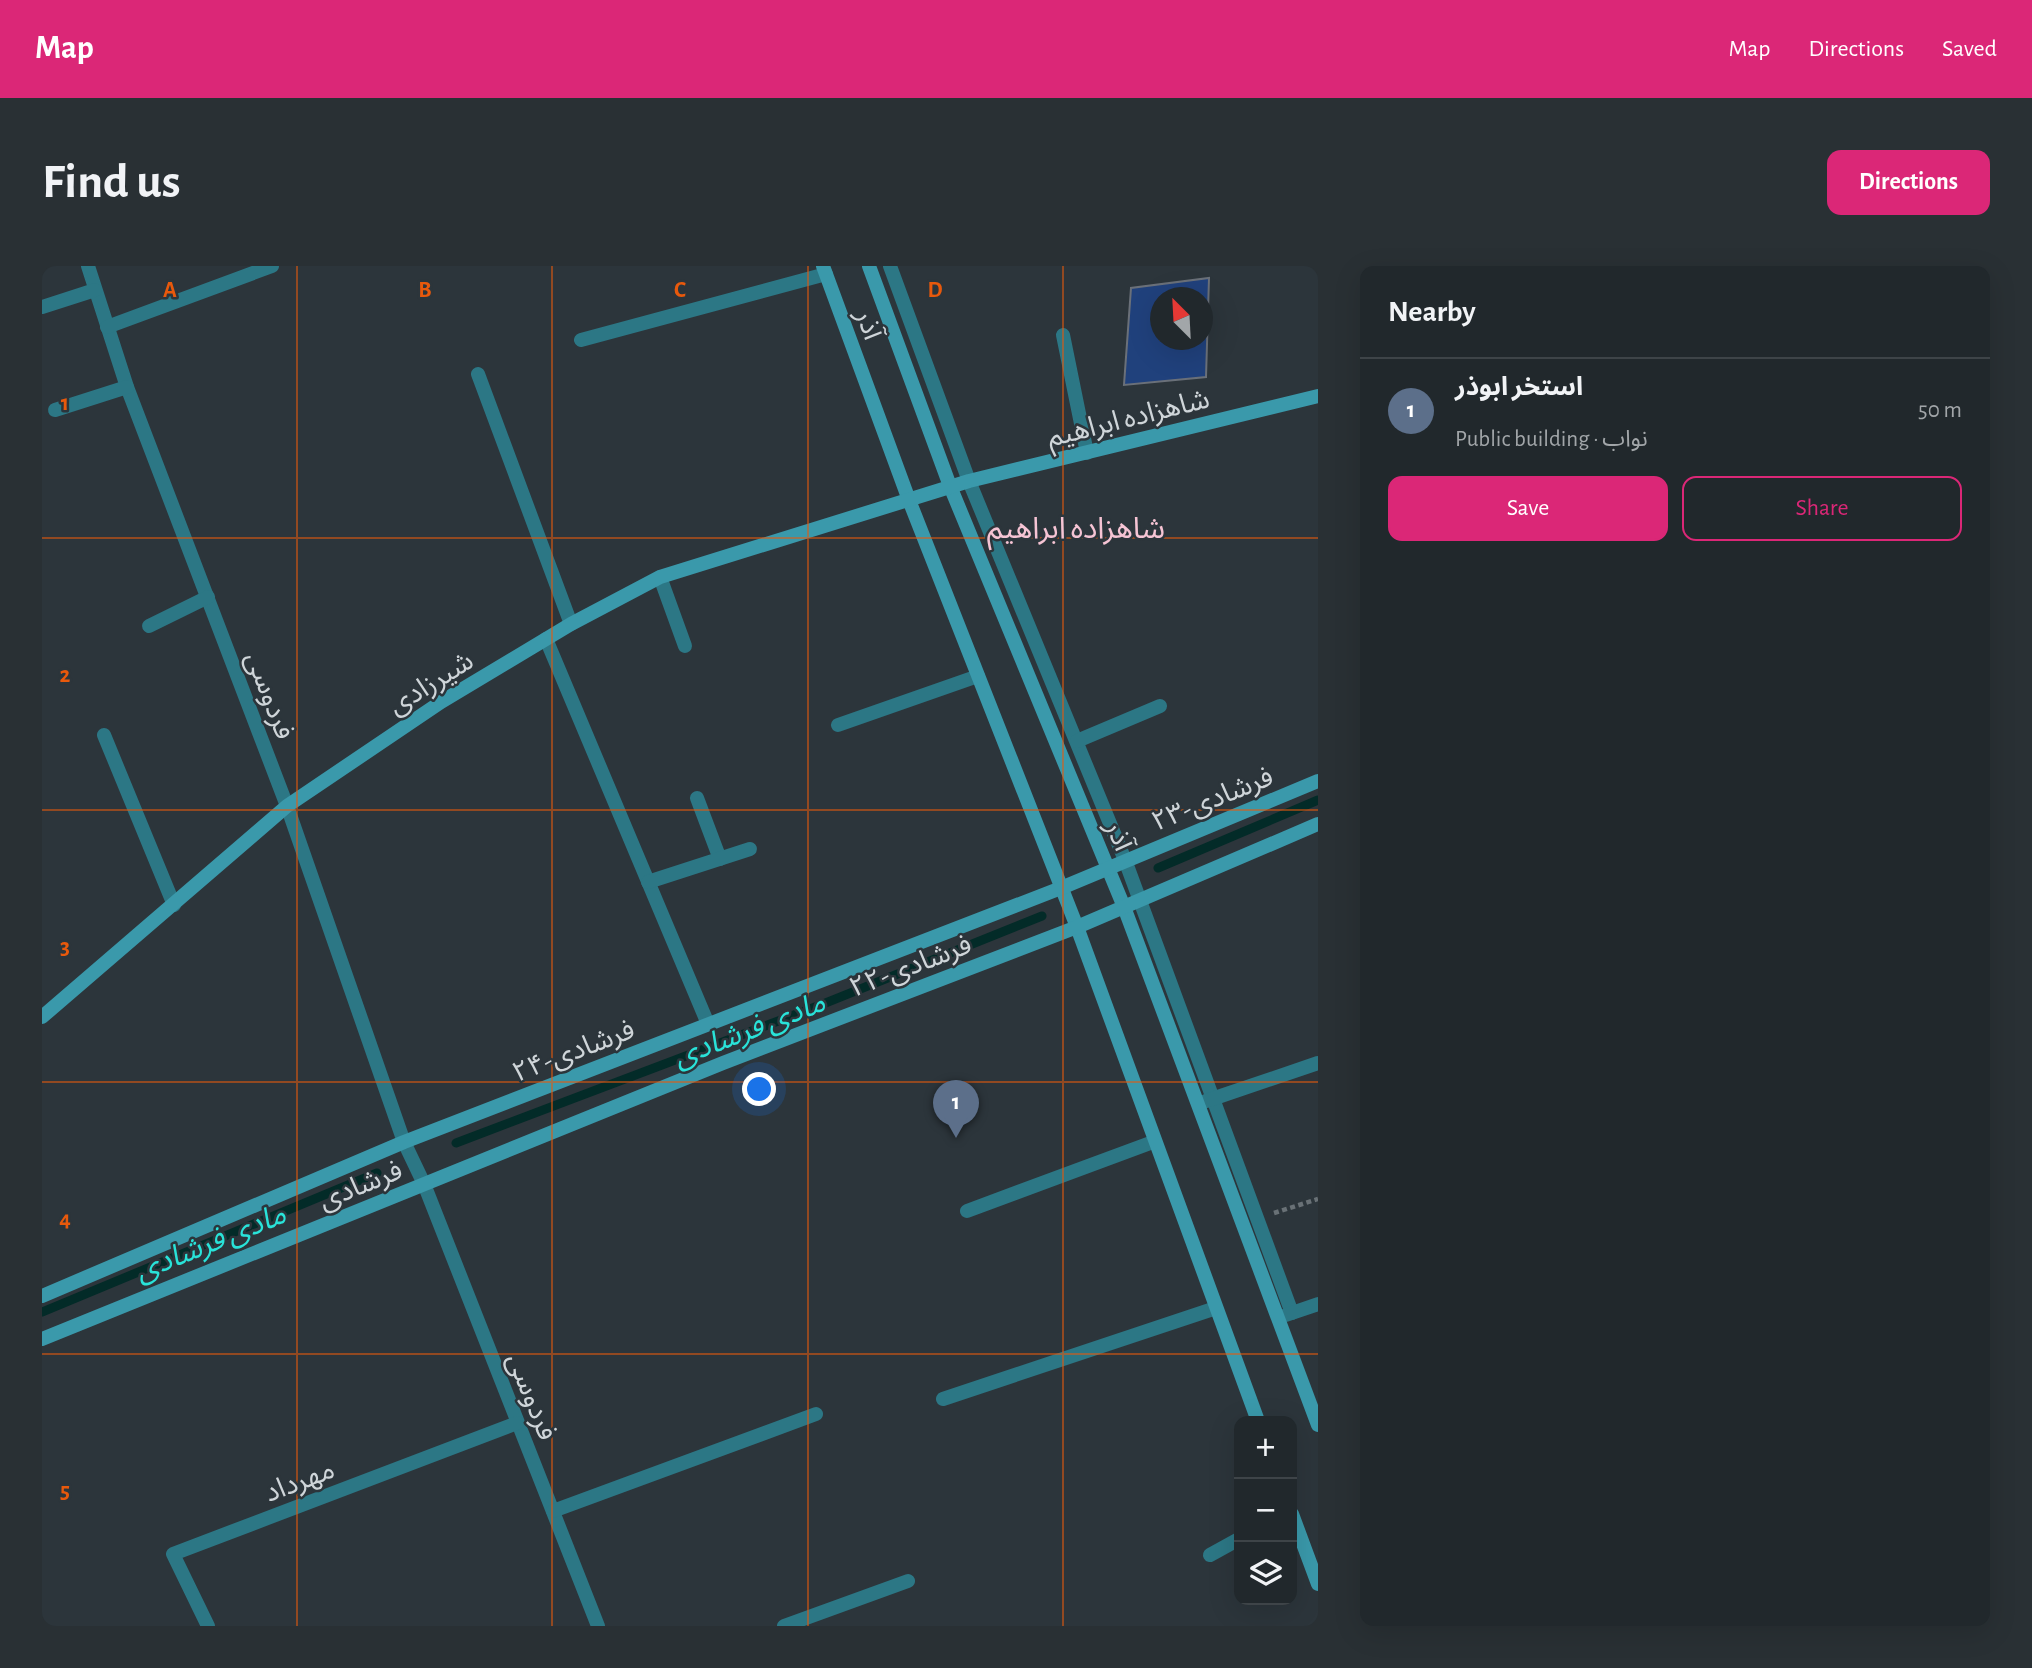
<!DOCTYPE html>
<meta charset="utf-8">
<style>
:root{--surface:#21282c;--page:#293034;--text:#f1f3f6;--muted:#a2a6a9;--line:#3e4448;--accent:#db2777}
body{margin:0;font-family:"Alegreya Sans","Noto Sans Arabic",sans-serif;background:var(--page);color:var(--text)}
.controls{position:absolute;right:21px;bottom:21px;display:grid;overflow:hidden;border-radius:14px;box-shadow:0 7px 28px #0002}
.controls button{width:63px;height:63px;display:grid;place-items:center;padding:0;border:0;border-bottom:2px solid var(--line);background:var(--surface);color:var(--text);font:35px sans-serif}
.compass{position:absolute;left:1108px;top:21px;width:63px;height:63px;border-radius:50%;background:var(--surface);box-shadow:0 7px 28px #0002;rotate:336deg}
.you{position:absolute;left:718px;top:824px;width:24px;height:24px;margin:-18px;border:5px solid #fff;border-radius:50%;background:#1a73e8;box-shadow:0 0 0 10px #1a73e833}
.badge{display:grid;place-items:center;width:46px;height:46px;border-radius:50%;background:var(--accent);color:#fff;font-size:23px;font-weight:700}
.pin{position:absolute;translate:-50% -58px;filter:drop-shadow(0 2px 4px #0008)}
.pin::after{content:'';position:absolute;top:37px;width:24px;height:21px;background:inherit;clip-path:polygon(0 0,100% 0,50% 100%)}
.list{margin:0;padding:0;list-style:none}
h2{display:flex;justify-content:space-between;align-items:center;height:91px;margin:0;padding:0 28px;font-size:30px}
h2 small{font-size:23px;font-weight:400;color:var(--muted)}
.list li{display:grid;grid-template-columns:46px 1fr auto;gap:21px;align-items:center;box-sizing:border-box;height:98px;padding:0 28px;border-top:2px solid var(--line)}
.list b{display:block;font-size:26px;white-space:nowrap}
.list p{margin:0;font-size:23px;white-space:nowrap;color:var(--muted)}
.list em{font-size:23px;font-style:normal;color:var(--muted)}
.actions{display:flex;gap:14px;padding:21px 28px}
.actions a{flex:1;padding:16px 0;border:2px solid var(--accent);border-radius:14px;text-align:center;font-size:24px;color:var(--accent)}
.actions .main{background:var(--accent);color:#fff}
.icon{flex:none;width:38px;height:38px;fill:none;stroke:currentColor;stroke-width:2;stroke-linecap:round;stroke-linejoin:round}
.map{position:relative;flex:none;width:1276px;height:1360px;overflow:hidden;border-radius:14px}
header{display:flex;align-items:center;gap:42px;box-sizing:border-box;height:98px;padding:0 35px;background:var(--accent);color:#fff}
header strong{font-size:33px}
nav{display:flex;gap:38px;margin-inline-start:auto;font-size:24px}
.intro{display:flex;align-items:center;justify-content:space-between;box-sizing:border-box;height:168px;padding:0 42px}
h1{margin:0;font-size:49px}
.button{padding:18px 32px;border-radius:14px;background:var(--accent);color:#fff;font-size:24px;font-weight:700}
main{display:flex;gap:42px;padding:0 42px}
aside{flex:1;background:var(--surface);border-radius:14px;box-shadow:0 7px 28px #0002}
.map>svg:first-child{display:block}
</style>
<header>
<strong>Map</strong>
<nav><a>Map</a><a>Directions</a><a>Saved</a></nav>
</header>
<div class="intro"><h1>Find us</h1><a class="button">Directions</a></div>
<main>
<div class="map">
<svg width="1276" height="1360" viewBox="0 0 1276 1360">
<rect width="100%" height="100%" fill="#2c353b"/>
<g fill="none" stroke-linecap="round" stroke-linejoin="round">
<!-- stream -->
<g stroke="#032b28" stroke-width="9">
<polyline points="1116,602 1276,534"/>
<polyline points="414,877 781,738 1000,650"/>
<polyline points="0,1046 335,907"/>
</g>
</g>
<!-- building -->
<path fill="#20417c" stroke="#6a7079" stroke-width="2" fill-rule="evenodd" d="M1167,12L1164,111L1082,119L1089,22ZM1118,32H1160V74H1118Z"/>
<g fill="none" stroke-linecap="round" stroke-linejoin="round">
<!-- path -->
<polyline stroke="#697176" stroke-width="4.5" stroke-dasharray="5 3.5" stroke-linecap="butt" points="1232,947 1276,933"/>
<!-- street -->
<g stroke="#2c7785" stroke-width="14">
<polyline points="46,0 85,121 245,540 362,876 382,918 556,1360"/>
<polyline points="848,0 927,215 1083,594 1250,1047"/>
<polyline points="0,41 53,24"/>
<polyline points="65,61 230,0"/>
<polyline points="1021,69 1045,187"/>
<polyline points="539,74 784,8"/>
<polyline points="436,108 529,358"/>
<polyline points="13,144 85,121"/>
<polyline points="618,311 643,380"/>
<polyline points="107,360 166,331"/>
<polyline points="504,373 666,758"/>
<polyline points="796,459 936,410"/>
<polyline points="62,469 132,639"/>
<polyline points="1035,475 1118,440"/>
<polyline points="655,532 678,593"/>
<polyline points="606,616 708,583"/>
<polyline points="1164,835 1276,797"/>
<polyline points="925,945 1111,876"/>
<polyline points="1244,1049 1276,1038"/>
<polyline points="901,1133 1174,1042"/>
<polyline points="511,1245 774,1148"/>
<polyline points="1168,1289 1197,1273"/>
<polyline points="166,1360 131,1288 475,1157"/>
<polyline points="742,1360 866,1315"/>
</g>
<!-- secondary -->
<g stroke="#3a99ab" stroke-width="14">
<polyline points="781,0 867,234 1035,661 1216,1155"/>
<polyline points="827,0 908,220 1082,641 1276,1159"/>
<polyline points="0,751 245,540 399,436 529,358 618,311 927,215 1276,130"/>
<polyline points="0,1030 362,876 1019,622 1276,515"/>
<polyline points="0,1073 681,797 1035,661 1276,558"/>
<polyline points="1250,1248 1276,1318"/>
</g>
</g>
<!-- grid -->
<path fill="none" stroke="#e8590c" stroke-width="2" stroke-opacity="0.55" d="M255,0V1360M510,0V1360M766,0V1360M1021,0V1360M0,272H1276M0,544H1276M0,816H1276M0,1088H1276"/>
<g text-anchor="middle" stroke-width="5" stroke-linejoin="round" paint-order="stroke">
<!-- street labels -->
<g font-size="28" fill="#cfd5d9" stroke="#2c353b">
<text transform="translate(828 58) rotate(70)" y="10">آذر</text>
<text transform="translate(1086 151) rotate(-14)" y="10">شاهزاده ابراهیم</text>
<text transform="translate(388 416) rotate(-32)" y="10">شیرزادی</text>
<text transform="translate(229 429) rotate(69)" y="10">فردوسی</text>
<text transform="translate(1170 532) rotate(-22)" y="10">۲۳-فرشادی</text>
<text transform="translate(1078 569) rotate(67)" y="10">آذر</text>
<text transform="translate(868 699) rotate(-21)" y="10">۲۲-فرشادی</text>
<text transform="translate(531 784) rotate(-21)" y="10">۲۴-فرشادی</text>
<text transform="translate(318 918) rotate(-22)" y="10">فرشادی</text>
<text transform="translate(491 1130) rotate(68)" y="10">فردوسی</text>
<text transform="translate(257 1214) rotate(-21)" y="10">مهرداد</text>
</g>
<!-- neighbourhood labels -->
<g font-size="30" fill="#f6c4d4" stroke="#2c353b">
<text x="1034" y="272">شاهزاده ابراهیم</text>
</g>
<!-- water labels -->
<g font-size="30" font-style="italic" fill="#29e3d9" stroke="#2c353b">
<text transform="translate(707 763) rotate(-21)" y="10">مادی فرشادی</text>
<text transform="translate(168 976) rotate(-22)" y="10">مادی فرشادی</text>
</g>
</g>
<g font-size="23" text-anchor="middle" font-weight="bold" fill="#e8590c" stroke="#2c353b" stroke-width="5" stroke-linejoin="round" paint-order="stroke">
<text x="128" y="31">A</text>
<text x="383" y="31">B</text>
<text x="638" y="31">C</text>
<text x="893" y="31">D</text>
<text x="23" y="144">1</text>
<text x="23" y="416">2</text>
<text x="23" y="688">3</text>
<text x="23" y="960">4</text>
<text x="23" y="1232">5</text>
</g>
</svg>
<div class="controls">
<button>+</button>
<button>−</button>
<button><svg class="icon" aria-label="layers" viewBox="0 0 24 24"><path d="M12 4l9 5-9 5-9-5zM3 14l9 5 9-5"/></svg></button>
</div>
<svg class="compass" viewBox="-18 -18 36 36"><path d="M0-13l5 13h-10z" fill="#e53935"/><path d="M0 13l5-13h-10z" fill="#a2a6a9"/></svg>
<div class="you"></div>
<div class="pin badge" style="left:914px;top:872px;background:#5c6f8a">1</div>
</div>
<aside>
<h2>Nearby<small></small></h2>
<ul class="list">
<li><span class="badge" style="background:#5c6f8a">1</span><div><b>استخر ابوذر</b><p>Public building · نواب</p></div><em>50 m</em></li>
</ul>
<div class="actions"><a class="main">Save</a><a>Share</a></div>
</aside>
</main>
